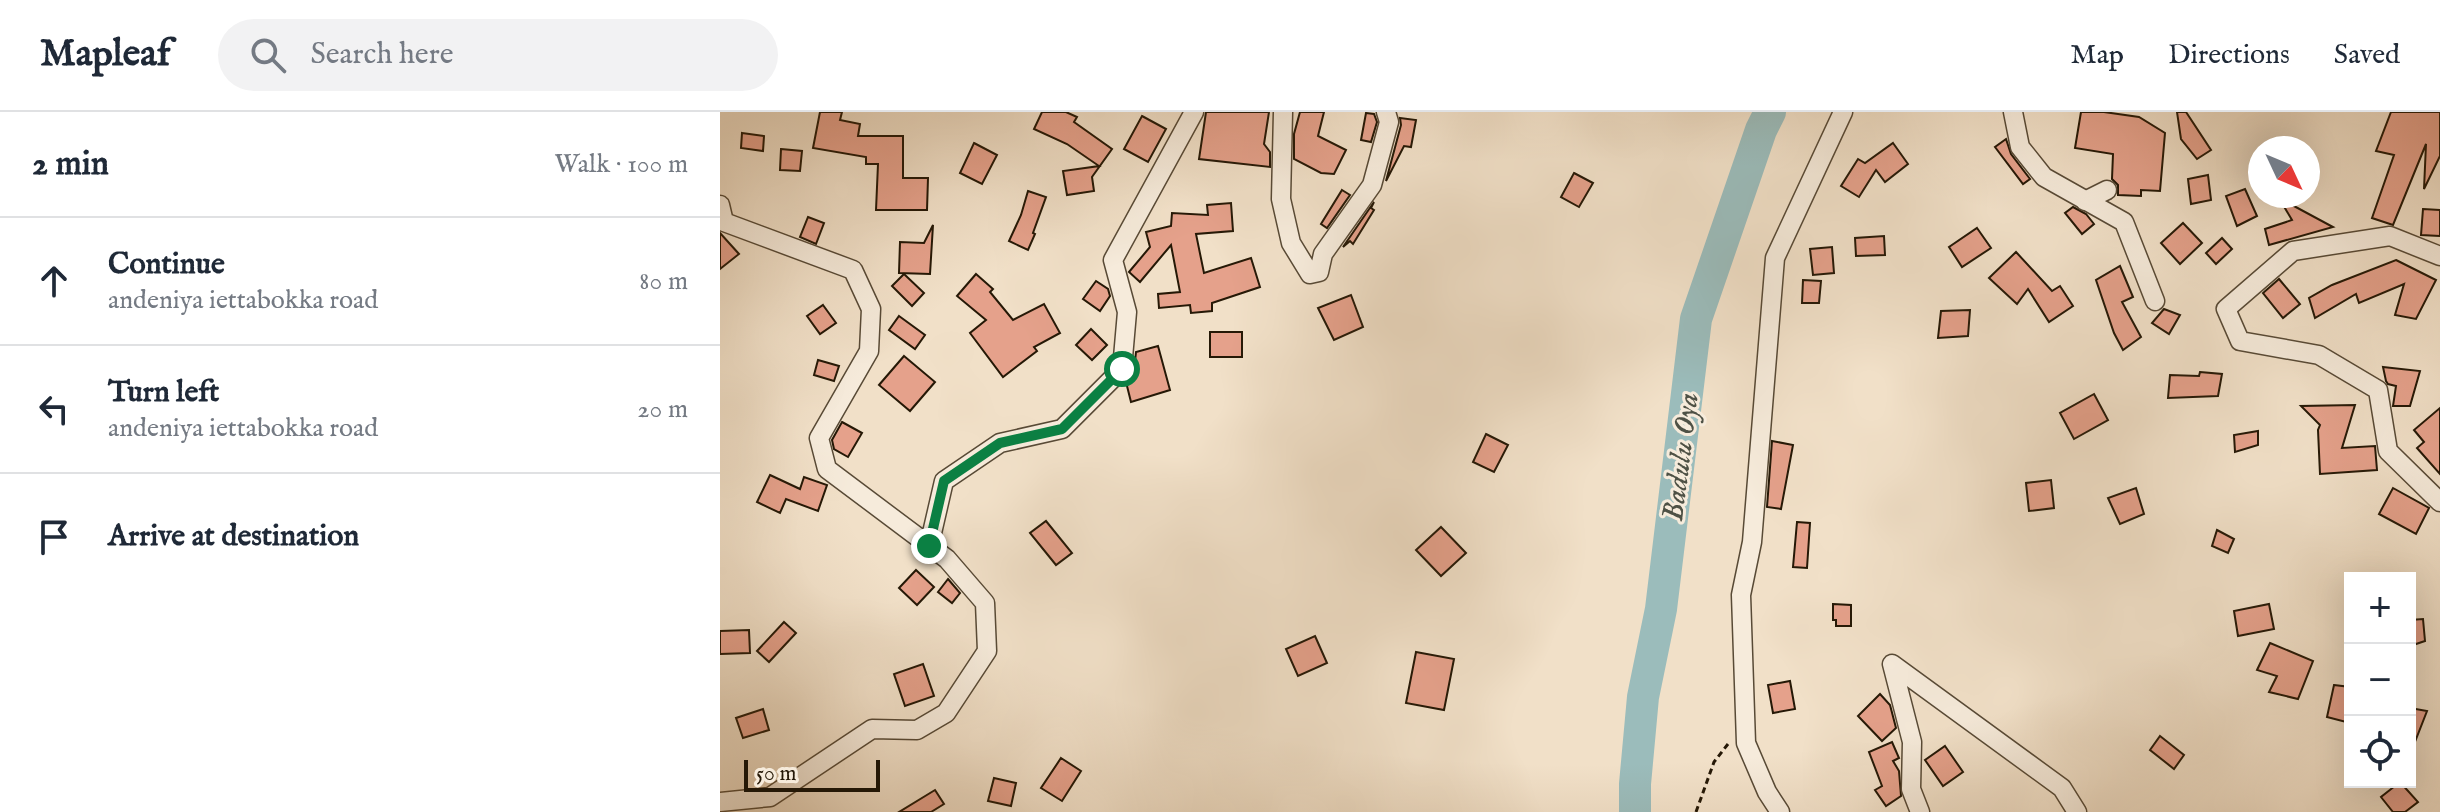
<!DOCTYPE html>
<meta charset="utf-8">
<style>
:root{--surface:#fff;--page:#f2f2f3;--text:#1f2937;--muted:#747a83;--line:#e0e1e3}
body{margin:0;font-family:"IM FELL English",serif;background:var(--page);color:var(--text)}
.controls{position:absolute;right:24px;bottom:24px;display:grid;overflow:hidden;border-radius:0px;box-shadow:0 8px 32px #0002}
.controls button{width:72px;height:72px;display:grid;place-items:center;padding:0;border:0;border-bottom:2px solid var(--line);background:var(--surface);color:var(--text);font:40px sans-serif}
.compass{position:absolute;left:1528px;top:24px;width:72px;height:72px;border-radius:50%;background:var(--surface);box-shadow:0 8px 32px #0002;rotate:134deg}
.scale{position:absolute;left:24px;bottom:20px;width:136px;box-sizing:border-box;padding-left:8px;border:4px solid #251806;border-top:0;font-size:22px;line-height:28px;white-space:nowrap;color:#251806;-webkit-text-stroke:6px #f6ebdb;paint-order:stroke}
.stop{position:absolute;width:24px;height:24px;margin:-18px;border:6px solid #0b8043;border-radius:50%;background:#fff}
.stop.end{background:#0b8043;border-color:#fff;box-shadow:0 2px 8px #0008}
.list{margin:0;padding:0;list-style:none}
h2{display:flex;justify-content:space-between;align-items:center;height:104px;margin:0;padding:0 32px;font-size:34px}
h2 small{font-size:26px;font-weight:400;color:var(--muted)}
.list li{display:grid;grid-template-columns:52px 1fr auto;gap:24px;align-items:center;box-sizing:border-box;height:128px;padding:0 32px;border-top:2px solid var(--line)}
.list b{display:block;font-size:30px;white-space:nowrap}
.list p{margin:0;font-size:26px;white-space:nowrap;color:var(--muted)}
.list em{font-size:26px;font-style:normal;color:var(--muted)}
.icon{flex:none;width:44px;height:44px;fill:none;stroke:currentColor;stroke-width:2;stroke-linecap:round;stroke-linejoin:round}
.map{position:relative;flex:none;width:1720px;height:700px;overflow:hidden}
header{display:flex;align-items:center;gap:48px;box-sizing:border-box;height:112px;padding:0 40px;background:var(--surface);border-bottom:2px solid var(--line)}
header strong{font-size:38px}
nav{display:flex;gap:44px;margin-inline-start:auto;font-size:28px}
.search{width:560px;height:72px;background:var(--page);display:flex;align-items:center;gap:20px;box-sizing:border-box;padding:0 28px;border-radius:44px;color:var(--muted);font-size:30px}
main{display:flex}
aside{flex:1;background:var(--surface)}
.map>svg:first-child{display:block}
</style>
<header>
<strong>Mapleaf</strong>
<div class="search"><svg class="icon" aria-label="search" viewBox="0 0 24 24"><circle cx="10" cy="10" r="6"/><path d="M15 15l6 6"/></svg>Search here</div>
<nav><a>Map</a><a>Directions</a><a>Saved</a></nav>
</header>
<main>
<aside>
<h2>2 min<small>Walk · 100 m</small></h2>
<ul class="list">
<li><svg class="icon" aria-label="ahead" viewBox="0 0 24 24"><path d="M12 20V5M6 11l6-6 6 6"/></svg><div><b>Continue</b><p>andeniya iettabokka road</p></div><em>80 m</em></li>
<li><svg class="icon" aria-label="left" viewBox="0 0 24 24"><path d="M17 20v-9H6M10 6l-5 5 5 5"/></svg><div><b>Turn left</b><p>andeniya iettabokka road</p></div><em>20 m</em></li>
<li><svg class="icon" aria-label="arrive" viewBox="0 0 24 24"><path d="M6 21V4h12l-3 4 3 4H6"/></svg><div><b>Arrive at destination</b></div></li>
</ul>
</aside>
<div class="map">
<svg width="1720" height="700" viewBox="0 0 1720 700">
<rect width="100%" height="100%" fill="#f1e0c8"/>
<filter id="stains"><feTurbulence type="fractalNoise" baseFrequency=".0025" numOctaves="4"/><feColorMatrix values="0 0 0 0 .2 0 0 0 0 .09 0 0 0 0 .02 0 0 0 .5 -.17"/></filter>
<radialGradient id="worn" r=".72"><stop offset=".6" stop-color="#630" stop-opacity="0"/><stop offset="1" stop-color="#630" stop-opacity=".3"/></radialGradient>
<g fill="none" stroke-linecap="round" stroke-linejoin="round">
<!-- river -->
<polyline stroke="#9bbcbb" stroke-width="32" points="915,700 915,672 923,585 941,497 976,207 1041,18 1050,0"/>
</g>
<!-- building -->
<g fill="#e5a18b" stroke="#251806" stroke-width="2">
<polygon points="100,0 122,0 120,8 140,12 138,24 183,24 183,66 208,66 207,98 156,98 158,52 146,52 146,45 93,36"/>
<polygon points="322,0 346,0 357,5 354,10 392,37 372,65 374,79 347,83 343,59 379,54 347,32 314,17"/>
<polygon points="486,0 549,0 544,32 550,40 550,55 479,47"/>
<polygon points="580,0 604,0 598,24 626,38 614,62 601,61 574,47 574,22"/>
<polygon points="1361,0 1384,0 1419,5 1445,21 1440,79 1421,78 1421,84 1398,83 1398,73 1392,67 1393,42 1355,36"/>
<polygon points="1457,0 1466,0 1491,38 1477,47 1461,27"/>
<polygon points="1671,0 1720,0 1720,44 1704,77 1706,32 1673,113 1652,106 1674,43 1656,39"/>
<polygon points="646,1 654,2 657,10 651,30 641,28"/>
<polygon points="422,4 446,17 428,50 404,37"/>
<polygon points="680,6 696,8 691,35 684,34 666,69 681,13"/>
<polygon points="22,21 44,24 43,39 21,36"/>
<polygon points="1286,27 1291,42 1310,67 1303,72 1275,35"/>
<polygon points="254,31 277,43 262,72 240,61"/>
<polygon points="1173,31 1188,52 1165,70 1156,58 1139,85 1121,74 1138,47 1145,51"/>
<polygon points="61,37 82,39 80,59 60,58"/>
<polygon points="854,61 873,71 859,95 841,85"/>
<polygon points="1488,63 1491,88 1471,92 1468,67"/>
<polygon points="1525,77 1537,104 1517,114 1506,84"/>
<polygon points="622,78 630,83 607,116 601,112"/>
<polygon points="308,79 326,85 313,121 315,122 308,138 289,129 301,103"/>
<polygon points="1559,86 1613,115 1549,133 1545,117 1572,108"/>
<polygon points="654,90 651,96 654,98 633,132 630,129 623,135"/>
<polygon points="511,91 513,119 476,122 484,161 531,146 540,175 492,191 492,199 471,201 470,193 439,196 438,182 460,180 451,133 420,170 409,160 430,135 426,120 451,114 452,101 488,103 487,93"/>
<polygon points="1353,95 1366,102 1374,112 1362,122 1345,101"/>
<polygon points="1703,97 1720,98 1720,124 1701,123"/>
<polygon points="88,105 104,111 96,132 80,125"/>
<polygon points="1463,111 1482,131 1460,152 1441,131"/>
<polygon points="213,113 210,162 179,161 180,130 204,131"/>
<polygon points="1257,116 1271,136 1242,155 1229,135"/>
<polygon points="0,121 19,142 0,157"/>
<polygon points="1164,124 1165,143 1136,144 1135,126"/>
<polygon points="1502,126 1512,137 1496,152 1486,141"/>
<polygon points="1112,135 1114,161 1093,163 1090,137"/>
<polygon points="1296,140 1332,179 1340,174 1353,194 1329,210 1308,177 1297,192 1269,166"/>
<polygon points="1676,148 1716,168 1696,207 1675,203 1684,172 1639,191 1636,182 1595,206 1589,186 1612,173"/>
<polygon points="1400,154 1413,185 1402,190 1421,225 1403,238 1394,221 1376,168"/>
<polygon points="184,162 204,181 192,194 172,174"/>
<polygon points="256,162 273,177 270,180 293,208 324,192 340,221 314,235 317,239 283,265 250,221 266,208 237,184"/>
<polygon points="1559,167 1580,192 1563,206 1543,181"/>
<polygon points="1083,168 1101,169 1099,191 1082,191"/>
<polygon points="376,169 388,177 390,184 380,199 363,187"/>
<polygon points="631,183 643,215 614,228 598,196"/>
<polygon points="103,193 116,211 100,222 87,204"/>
<polygon points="1444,197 1460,203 1449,222 1432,211"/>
<polygon points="1250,198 1248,224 1218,226 1221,199"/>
<polygon points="179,204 205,223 195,237 169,218"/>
<polygon points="371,217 387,233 372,248 356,233"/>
<rect x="490" y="220" width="32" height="25"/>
<polygon points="438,234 450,278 411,290 406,270 414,259 416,240"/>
<polygon points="184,244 215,270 190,299 159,273"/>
<polygon points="98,248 119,254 114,269 94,263"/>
<polygon points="1663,255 1700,259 1690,294 1673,294 1676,274 1668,272 1666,269"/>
<polygon points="1480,260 1502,262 1498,284 1448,286 1450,263 1479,264"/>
<polygon points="1374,282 1388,308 1354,327 1340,301"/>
<polygon points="1635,293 1622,336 1655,334 1657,358 1600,362 1598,318 1600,313 1581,294"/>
<polygon points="1720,296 1720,362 1697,336 1704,330 1694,318"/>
<polygon points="122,310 142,321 128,345 114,337 112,328"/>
<polygon points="1538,319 1538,333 1515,340 1514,323"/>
<polygon points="766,322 788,333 774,360 753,350"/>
<polygon points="1052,329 1073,333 1061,397 1047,395"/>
<polygon points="50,363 80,377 84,365 107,373 98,399 66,387 60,401 37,390"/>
<polygon points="1331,368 1334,396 1309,399 1306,371"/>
<polygon points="1416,376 1424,402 1400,412 1388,386"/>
<polygon points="1673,376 1709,396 1696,422 1659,402"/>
<polygon points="326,409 352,441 336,453 310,421"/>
<polygon points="1077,410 1090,411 1087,456 1073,455"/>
<polygon points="721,415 746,441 721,464 696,438"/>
<polygon points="1497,418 1514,427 1508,441 1492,434"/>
<polygon points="196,458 214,475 197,493 179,476"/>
<polygon points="228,467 240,481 232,491 218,480"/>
<polygon points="1113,492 1131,493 1131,514 1116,514 1116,508 1113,508"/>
<polygon points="1549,492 1554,517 1518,524 1514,499"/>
<polygon points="1703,507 1705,529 1690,534 1690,508"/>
<polygon points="64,510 76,521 49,550 37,539"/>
<polygon points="29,518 30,541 0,542 0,519"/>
<polygon points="595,524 607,551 578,564 566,537"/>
<polygon points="1550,531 1593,549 1578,587 1549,580 1557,564 1537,558"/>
<polygon points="696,540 734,547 724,598 686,591"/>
<polygon points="203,552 214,584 185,594 174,562"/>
<polygon points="1070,569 1075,597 1053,601 1048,573"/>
<polygon points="1614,573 1630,575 1630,611 1607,605"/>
<polygon points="1160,582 1170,593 1176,616 1162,629 1138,604"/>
<polygon points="1690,596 1707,599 1691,640 1690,640"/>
<polygon points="43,597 49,618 23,626 16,606"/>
<polygon points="1440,624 1464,643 1454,657 1430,638"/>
<polygon points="1172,630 1179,646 1173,649 1179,659 1181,684 1166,694 1155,678 1162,674 1149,640"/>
<polygon points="1225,634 1243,660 1223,674 1205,648"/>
<polygon points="341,646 361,659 342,689 321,676"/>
<polygon points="274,666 296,671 291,694 268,689"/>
<polygon points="1680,670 1698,690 1685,700 1673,700 1661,685"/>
<polygon points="215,678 224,692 211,700 179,700"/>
</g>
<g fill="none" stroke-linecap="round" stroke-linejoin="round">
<defs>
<g id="street">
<polyline points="563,0 561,87 571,131 590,162 599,160 603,142 652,73 669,10 666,0"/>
<polyline points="1293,0 1300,35 1324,65 1404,110 1435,189"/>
<polyline points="1365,89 1387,78"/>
<polyline points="0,93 4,110 133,158 151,197 149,239 99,326 107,357 227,447 265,491 267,539 226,601 197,618 152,617 50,685 0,690"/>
<polyline points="1720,144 1670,124 1573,139 1506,197 1520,229 1599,243 1658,278 1668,339 1720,390"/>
<polyline points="209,434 224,369 280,331 342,317 402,257 407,200 393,148 474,0"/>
<polyline points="1060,700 1047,680 1026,631 1021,483 1032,430 1055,146 1123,0"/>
<polyline points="1200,700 1191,677 1192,630 1172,552 1342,676 1357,700"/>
</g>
</defs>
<!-- street casing -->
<use href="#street" stroke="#584a36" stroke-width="21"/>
<!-- path -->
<polyline stroke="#251806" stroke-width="3" stroke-dasharray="6 4" stroke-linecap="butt" points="976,700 994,650 1008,632"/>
<!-- street -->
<use href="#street" stroke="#f6ebdb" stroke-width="18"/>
</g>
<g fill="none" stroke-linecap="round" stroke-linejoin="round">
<!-- route -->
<polyline stroke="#0b8043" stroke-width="10" points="209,434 224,369 280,331 342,317 402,257"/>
</g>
<g text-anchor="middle" stroke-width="6" stroke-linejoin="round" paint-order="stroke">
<!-- water labels -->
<g font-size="30" font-style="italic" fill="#4e5145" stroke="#f6ebdb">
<text transform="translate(960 345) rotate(-83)" y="10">Badulu Oya</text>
</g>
</g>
<rect width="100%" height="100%" filter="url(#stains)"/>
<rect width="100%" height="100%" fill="url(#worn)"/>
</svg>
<div class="controls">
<button>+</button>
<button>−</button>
<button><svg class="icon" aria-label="locate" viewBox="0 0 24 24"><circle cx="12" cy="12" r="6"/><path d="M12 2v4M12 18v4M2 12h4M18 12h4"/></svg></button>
</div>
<svg class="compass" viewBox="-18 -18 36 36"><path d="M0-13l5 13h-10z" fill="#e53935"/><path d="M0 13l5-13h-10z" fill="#747a83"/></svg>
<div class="scale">50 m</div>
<div class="stop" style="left:402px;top:257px"></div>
<div class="stop end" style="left:209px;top:434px"></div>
</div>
</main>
